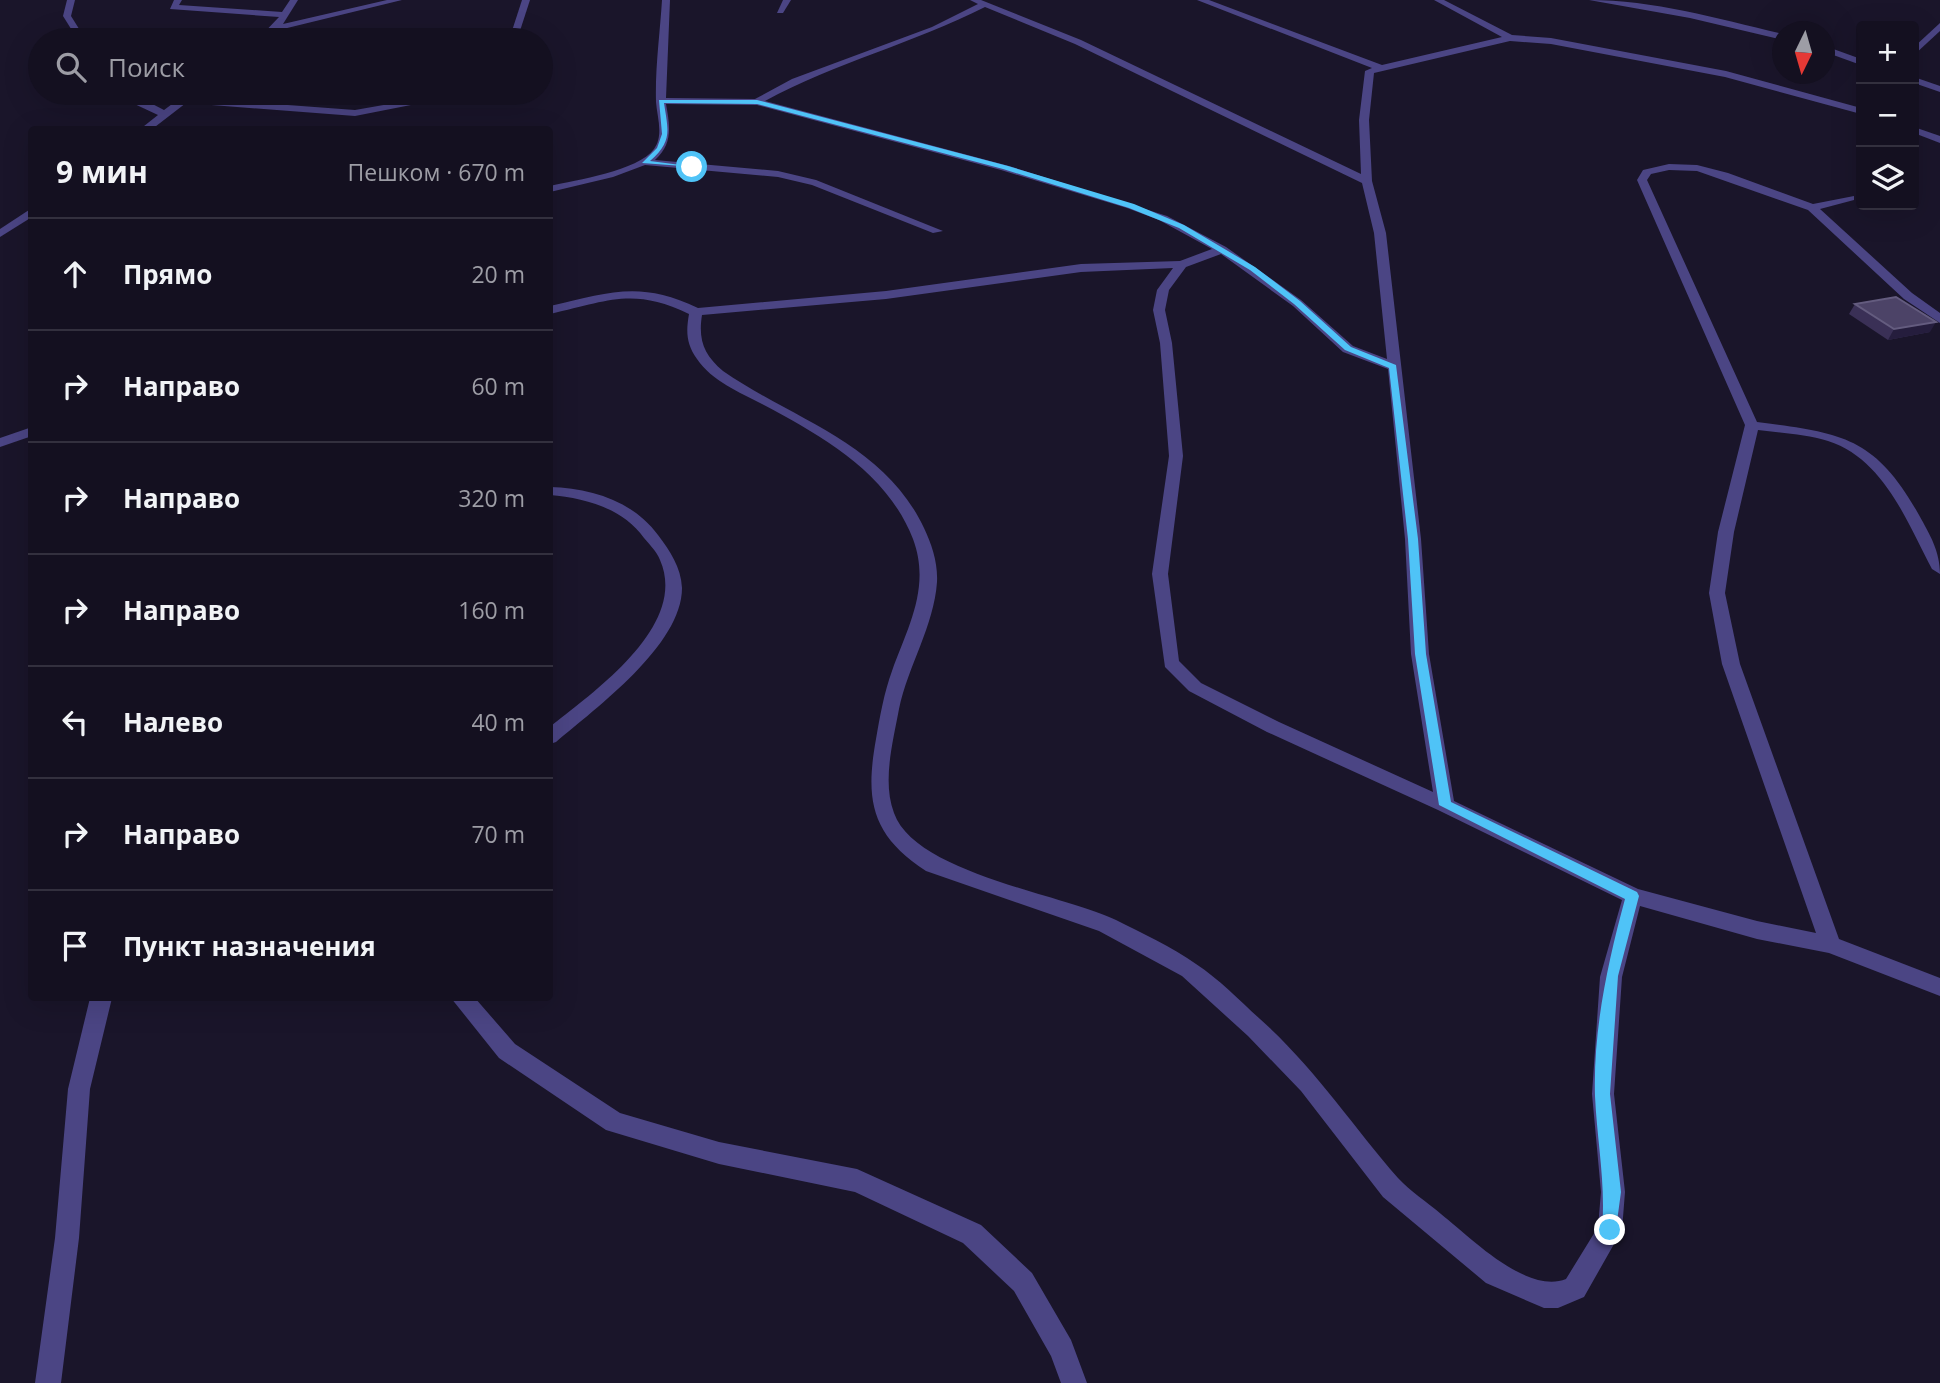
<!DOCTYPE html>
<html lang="ru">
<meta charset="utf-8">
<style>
:root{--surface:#141020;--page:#1d1929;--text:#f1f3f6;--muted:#9d9da5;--line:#33303e}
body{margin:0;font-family:"Open Sans",sans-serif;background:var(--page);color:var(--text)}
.controls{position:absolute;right:21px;top:21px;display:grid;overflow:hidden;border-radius:7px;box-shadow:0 7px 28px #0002}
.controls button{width:63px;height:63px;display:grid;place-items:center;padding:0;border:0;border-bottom:2px solid var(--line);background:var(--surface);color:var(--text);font:35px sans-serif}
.compass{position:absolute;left:1772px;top:21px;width:63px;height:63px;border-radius:50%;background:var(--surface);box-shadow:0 7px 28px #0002;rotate:185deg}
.stop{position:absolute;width:21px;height:21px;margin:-16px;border:5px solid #4fc3f7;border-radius:50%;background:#fff}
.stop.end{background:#4fc3f7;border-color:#fff;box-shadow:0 2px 7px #0008}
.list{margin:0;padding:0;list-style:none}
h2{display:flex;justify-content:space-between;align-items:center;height:91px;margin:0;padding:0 28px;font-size:30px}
h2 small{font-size:23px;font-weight:400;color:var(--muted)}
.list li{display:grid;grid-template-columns:46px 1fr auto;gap:21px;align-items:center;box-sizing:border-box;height:112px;padding:0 28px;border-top:2px solid var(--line)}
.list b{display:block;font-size:26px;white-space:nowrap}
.list em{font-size:23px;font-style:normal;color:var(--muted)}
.icon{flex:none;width:38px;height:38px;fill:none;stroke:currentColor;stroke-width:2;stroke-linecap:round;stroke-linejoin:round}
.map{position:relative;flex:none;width:1940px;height:1383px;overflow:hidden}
.search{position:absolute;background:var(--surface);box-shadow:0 7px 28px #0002;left:28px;top:28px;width:525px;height:77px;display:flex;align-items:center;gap:18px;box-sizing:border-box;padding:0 24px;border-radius:38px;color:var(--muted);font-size:26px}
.panel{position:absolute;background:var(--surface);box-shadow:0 7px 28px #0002;left:28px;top:126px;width:525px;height:875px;border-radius:7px}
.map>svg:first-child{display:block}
</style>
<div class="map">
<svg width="1940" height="1383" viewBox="0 0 1940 1383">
<rect width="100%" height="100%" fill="#1a152a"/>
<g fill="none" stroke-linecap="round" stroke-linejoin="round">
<!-- minor -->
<g fill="#4b4584" fill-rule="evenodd">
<polygon points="67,0 75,0 71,16 86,40 78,40 63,16"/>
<polygon points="174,0 182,0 179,5 282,12 290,0 298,0 283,24 387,0 402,0 279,30 266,40 257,40 279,17 170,9"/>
<polygon points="522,0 530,0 517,40 509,40"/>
<path d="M662,0H670L666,98L755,99L792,79L932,27L978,4L970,0H981L1081,40L1361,174L1359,120L1365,71L1372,68L1197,0H1209L1382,65L1502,37L1434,0H1444L1512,35L1551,38L1726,71L1861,108V114L1725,77L1551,44L1510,41L1374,73L1369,120L1372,181L1386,233L1421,539L1429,654L1454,801L1638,889L1757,921L1816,933L1722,664L1709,593L1718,532L1745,425L1637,180L1643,170L1669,164L1697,165L1728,173L1813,204L1854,196V200L1820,209L1912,293L1940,313V323L1904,299L1808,210L1697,171L1669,170L1651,174L1647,180L1757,422C1841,433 1875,436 1919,515C1930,535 1940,551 1940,574L1932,569C1907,522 1884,459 1828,441C1806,434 1781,433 1758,430L1734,532L1725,593L1740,664L1839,939L1940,978V996L1829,953L1757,939L1640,906L1622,977L1614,1094L1625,1192L1622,1230L1584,1297L1558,1308H1544L1486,1283L1383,1197L1301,1091L1248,1036L1182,976L1099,931L926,871C871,835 865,800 876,739C880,716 884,693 892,671C908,627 931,587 913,539C887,472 822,436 762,404C739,392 712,381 697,359C686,344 686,331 689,314C633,287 608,301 550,314V306C609,293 639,280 698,308L886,291L1081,264L1180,261L1212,249L1159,220L1127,208L1001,170L757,105L666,104C670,126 673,144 655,160L778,171L816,180L943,231L933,233L812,185L778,177L645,165L613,177L550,192V186C576,180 638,171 654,149C664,135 657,117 656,102C655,68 660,33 662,0ZM985,7L1075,44L1362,183L1374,233L1387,359L1353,346L1301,300L1226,247L1167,216L1009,166L765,101C835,63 914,43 985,7ZM1221,254L1293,306L1343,352L1388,369L1405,539L1411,654L1433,792L1279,722L1201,683L1179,661L1168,574L1183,456L1172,343L1165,310L1169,290L1186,267ZM1173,268L1157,290L1153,310L1160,343L1169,456L1152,574L1165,667L1189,691L1267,732L1438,810L1622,900L1600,977L1592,1094L1601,1192L1598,1227L1566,1279C1527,1295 1470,1237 1441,1214C1427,1202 1410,1191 1398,1178C1352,1125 1313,1066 1260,1019C1240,1001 1219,979 1196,964C1172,947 1142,933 1116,920C1061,894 915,873 894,813C882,781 893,742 899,709C908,666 934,626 937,582C938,563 932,545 924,528C884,443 794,420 723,371C704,355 698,340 702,315L886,299L1081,272Z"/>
<polygon points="783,0 791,0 783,13 777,13"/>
<path d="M1589,0C1654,0 1719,19 1783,34V40L1690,18Z"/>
<polygon points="1940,23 1940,31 1914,55 1914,47"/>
<polygon points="1825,46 1861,59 1861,65 1825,52"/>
<polygon points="1914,77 1940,86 1940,92 1914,83"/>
<polygon points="121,93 131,93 164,110 187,93 198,93 193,98 355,110 452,93 472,93 355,116 186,103 151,130 139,130 158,115 128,101"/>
<polygon points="1914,127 1940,136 1940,143 1914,133"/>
<polygon points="32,208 32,217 0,237 0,229"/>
<polygon points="32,427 32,436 0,447 0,438"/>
<path d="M550,487C591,488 633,501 658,535C670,551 681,567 682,588C682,645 596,708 556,742L550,744V727C593,692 689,626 660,560C657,552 649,544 644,538C623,508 584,498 550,495Z"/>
<polygon points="90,998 112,998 90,1089 79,1238 61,1383 35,1383 55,1238 68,1089"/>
<polygon points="451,998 475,998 515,1044 620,1113 719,1142 857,1169 981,1225 1032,1273 1071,1340 1087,1383 1061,1383 1051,1356 1014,1291 963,1243 855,1192 719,1164 606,1130 499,1058"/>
</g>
</g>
<!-- wall -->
<polygon fill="#3a3056" points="1855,304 1930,332 1888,340 1849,314"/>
<!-- shaded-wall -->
<polygon fill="#251d3d" points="1936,322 1930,332 1888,340 1894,329"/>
<!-- building -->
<polygon fill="#4c4367" stroke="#645c7f" stroke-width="2" points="1896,297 1936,322 1894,329 1855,304"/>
<!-- route -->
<path fill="#4fc3f7" d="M659,100H757L1008,166L1134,204L1184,225L1255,267L1300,301L1351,347L1396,365L1418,539L1426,654L1451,802L1637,892L1639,896L1618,976L1610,1094L1621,1192L1615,1236H1604L1602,1230C1606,1184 1597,1141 1595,1096C1593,1029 1608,962 1625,899L1439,805L1415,654L1408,539L1389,368L1345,350L1294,304L1250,270L1179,228L1129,208L1003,169L757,104L664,103C668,130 673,141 650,161L696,167L642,163L657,148L662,134Z"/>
</svg>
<div class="controls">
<button>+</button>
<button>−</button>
<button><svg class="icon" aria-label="layers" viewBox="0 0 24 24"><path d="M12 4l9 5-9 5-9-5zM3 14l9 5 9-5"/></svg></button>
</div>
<svg class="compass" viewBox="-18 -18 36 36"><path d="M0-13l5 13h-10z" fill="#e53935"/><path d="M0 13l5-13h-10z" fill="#9d9da5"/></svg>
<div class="stop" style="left:692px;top:167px"></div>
<div class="stop end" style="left:1610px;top:1230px"></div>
<div class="search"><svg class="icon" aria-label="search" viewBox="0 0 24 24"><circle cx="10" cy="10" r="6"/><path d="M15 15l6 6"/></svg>Поиск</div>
<section class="panel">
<h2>9 мин<small>Пешком · 670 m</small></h2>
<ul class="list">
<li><svg class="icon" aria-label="ahead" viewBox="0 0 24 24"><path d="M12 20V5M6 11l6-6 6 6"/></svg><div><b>Прямо</b></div><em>20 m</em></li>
<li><svg class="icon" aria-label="right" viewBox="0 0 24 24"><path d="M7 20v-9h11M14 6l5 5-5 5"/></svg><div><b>Направо</b></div><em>60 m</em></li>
<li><svg class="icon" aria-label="right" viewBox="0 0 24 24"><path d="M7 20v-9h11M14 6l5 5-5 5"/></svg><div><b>Направо</b></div><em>320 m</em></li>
<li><svg class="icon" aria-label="right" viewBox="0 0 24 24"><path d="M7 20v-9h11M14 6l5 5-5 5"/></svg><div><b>Направо</b></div><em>160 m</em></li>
<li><svg class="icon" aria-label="left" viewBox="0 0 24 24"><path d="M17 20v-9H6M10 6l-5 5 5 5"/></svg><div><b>Налево</b></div><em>40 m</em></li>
<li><svg class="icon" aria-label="right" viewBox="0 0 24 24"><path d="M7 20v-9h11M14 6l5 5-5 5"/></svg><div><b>Направо</b></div><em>70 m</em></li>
<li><svg class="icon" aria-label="arrive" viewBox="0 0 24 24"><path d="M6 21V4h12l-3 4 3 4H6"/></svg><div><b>Пункт назначения</b></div></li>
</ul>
</section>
</div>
